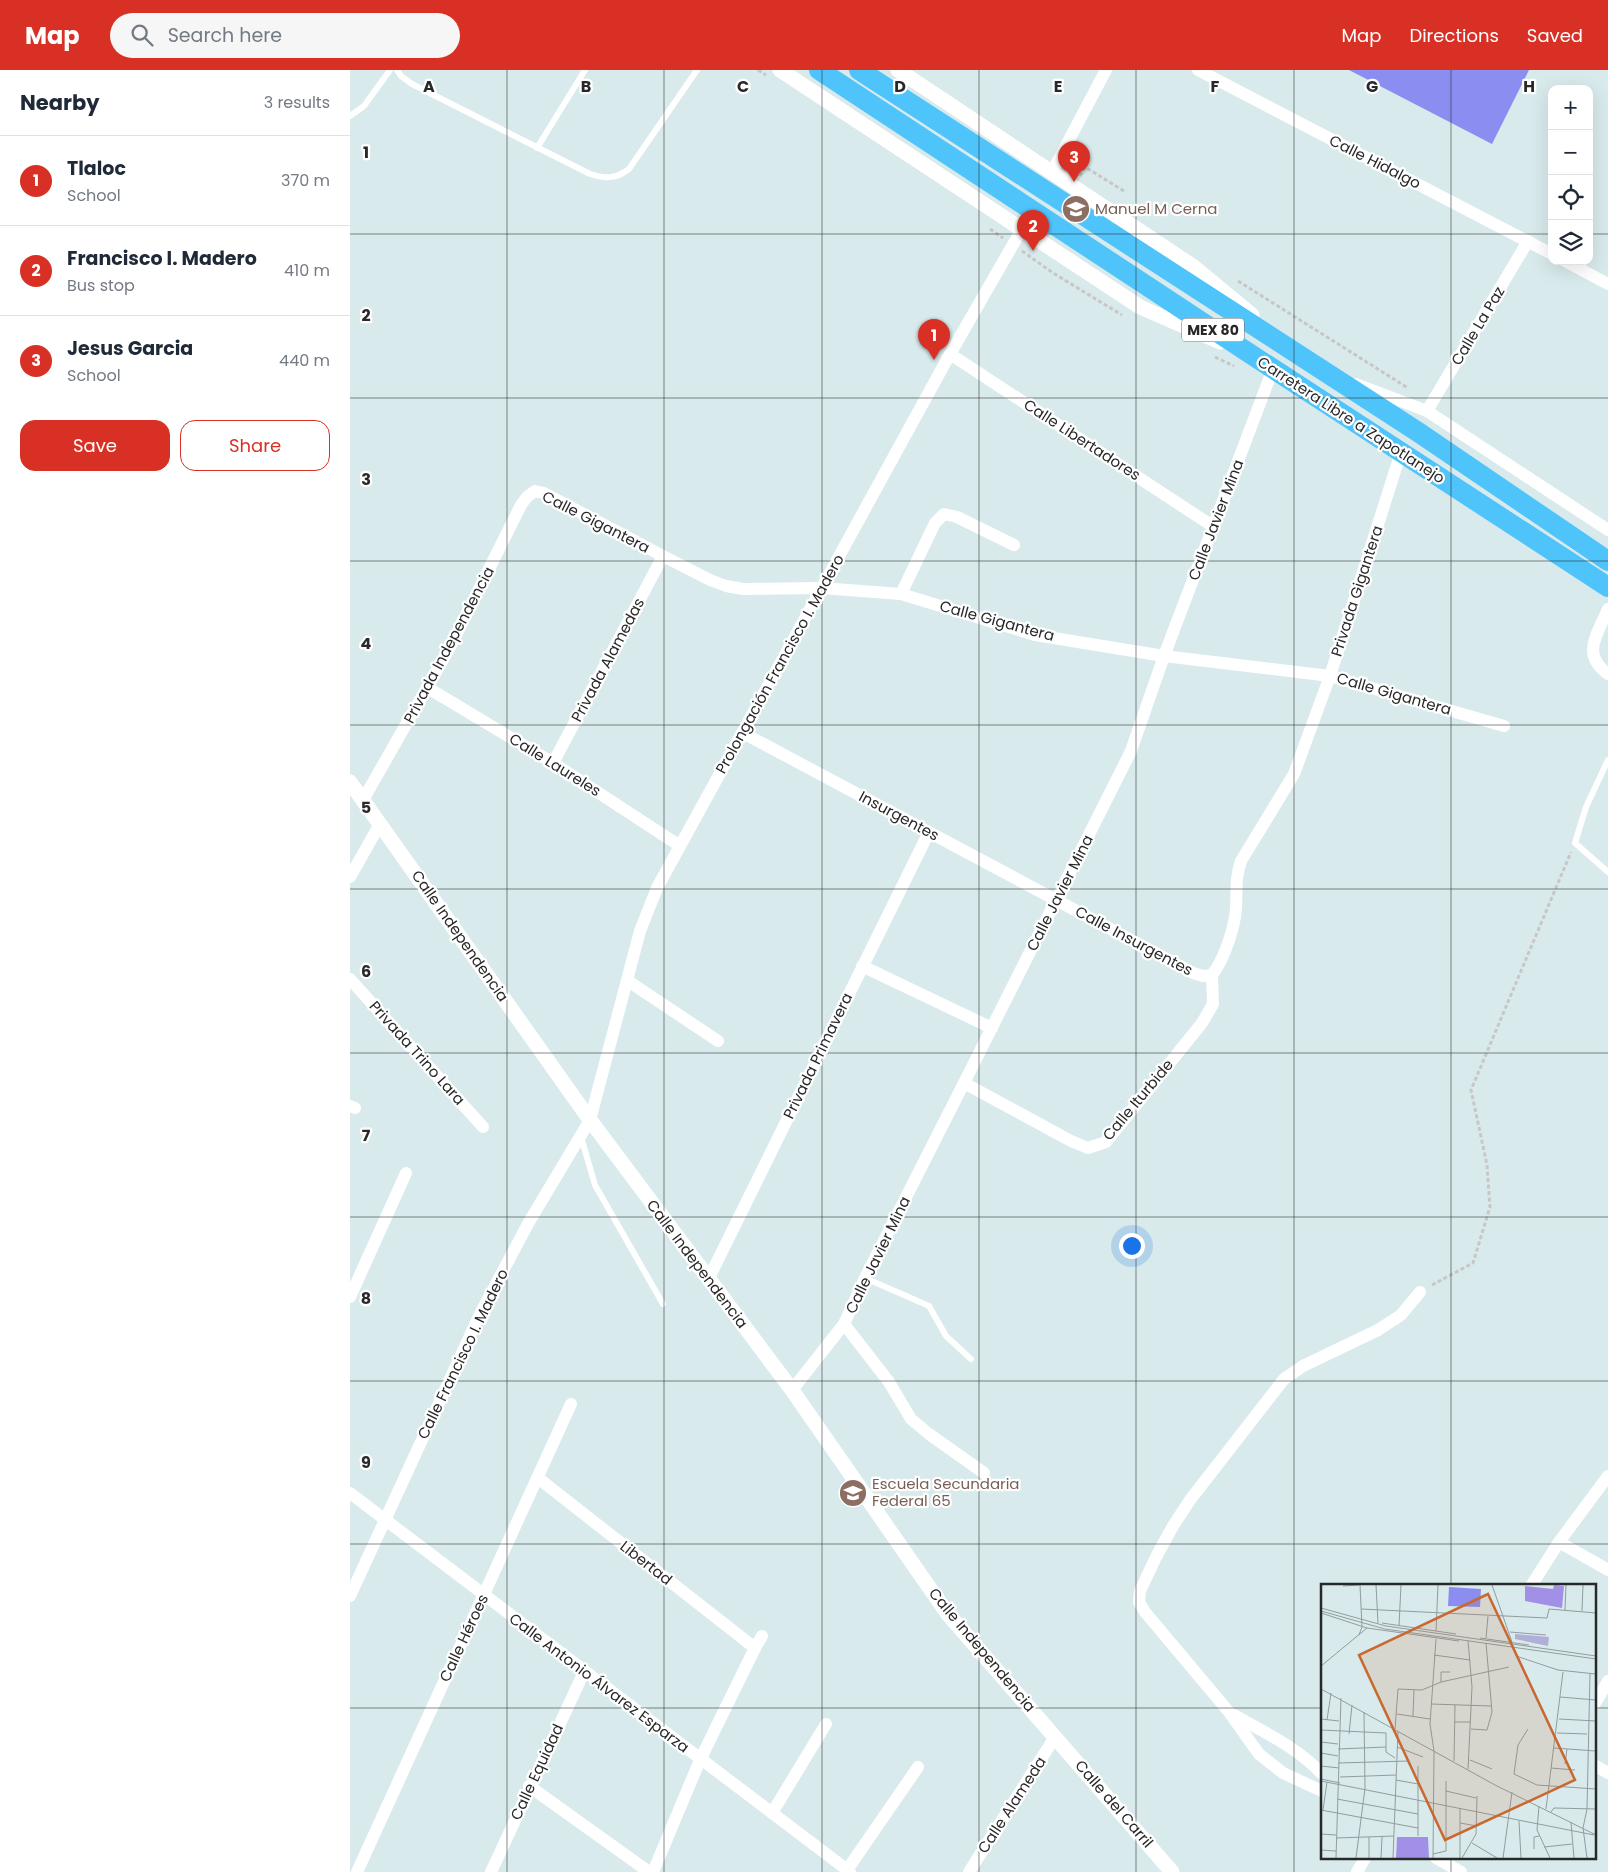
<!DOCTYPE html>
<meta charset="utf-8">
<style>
:root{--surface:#fff;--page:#f6f6f7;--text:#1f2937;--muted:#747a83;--line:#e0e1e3;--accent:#d93025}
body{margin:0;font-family:Poppins,sans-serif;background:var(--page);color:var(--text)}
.controls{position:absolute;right:15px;top:15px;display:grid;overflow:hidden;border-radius:10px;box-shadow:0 5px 20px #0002}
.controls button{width:45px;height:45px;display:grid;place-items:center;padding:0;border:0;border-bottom:1px solid var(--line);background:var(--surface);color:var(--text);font:25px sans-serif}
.you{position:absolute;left:781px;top:1175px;width:18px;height:18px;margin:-12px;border:4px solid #fff;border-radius:50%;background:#1a73e8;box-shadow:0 0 0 8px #1a73e833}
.badge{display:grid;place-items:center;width:32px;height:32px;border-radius:50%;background:var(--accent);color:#fff;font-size:16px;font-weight:700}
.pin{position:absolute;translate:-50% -41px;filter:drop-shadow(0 1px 2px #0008)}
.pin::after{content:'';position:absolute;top:26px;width:18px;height:15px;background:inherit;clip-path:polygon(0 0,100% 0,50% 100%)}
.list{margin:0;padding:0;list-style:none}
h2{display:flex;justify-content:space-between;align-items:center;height:65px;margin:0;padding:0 20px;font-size:21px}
h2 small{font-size:16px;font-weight:400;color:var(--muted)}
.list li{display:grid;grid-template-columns:32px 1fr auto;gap:15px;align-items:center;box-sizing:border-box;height:90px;padding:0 20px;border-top:1px solid var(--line)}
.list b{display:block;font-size:19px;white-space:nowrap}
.list p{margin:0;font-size:16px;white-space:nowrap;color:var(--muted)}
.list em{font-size:16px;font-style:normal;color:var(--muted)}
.actions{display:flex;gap:10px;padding:15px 20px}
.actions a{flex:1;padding:11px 0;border:1px solid var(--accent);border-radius:15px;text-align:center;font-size:18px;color:var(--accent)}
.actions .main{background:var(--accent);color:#fff}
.icon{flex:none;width:28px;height:28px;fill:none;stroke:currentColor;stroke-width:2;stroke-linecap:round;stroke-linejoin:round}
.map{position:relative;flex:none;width:1258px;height:1802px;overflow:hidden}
header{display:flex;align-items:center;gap:30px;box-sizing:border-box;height:70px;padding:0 25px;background:var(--accent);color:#fff}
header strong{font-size:24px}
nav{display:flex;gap:28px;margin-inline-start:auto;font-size:18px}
.search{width:350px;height:45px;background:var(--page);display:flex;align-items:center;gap:12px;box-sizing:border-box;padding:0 18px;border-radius:28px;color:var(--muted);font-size:19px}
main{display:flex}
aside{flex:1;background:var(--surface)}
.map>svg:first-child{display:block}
</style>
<header>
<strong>Map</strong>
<div class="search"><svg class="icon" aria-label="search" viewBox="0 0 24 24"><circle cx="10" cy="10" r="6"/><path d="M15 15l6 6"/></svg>Search here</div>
<nav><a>Map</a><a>Directions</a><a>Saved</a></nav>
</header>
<main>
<aside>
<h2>Nearby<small>3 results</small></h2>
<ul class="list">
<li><span class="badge">1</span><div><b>Tlaloc</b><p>School</p></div><em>370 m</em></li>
<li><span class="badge">2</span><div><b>Francisco I. Madero</b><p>Bus stop</p></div><em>410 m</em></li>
<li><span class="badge">3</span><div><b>Jesus Garcia</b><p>School</p></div><em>440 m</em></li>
</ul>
<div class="actions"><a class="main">Save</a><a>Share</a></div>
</aside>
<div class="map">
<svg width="1258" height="1802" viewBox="0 0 1258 1802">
<rect width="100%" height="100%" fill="#d9eaec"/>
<!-- pitch -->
<polygon fill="#8b8ef0" points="999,0 1179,0 1142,74"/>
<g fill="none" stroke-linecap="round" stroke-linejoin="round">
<!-- path -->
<g stroke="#c7c7c7" stroke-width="3" stroke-dasharray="4 2.5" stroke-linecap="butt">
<polyline points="408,0 416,5"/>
<polyline points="730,106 735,97 774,121"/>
<polyline points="640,159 653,168"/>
<polyline points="672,181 703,203 772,245"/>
<polyline points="888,211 1058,318"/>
<polyline points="865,287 884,296"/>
<polyline points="1082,1215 1123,1193 1140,1137 1137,1095 1121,1020 1221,782"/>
</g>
<!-- service -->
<g stroke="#fff" stroke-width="6">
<path d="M47,0L51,6L62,14L240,104C255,109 266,109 279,99L347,0"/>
<polyline points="0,46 14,36 40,0"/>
<polyline points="187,78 235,0"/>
<polyline points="1258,690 1236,737 1225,773 1258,802"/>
<polyline points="231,1067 245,1115 313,1234"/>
<polyline points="515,1208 579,1236 596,1266 621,1289"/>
</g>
<!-- minor -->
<g stroke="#fff" stroke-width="12">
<polyline points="848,0 1202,184"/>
<polyline points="702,102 756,0"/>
<polyline points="1215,191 1258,214"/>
<polyline points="600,284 864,457"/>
<polyline points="1006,314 1077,341 1258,460"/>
<polyline points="1077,341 1178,171"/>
<polyline points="551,524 585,453 594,444 607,447 664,475"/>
<path d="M1258,539C1248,564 1230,584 1258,604"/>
<polyline points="78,618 203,693 330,776"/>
<polyline points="393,663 843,903 853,906 862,905"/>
<polyline points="203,693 313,486"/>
<polyline points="13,730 99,579 171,435 177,427 185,421 194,423 313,486 360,510 376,516 393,519 471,518 551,524 685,565 814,586 980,606 1154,656"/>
<polyline points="0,807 30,754"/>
<polyline points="512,896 642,958"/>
<path d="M862,905C874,890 885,857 886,838C887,820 885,809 891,791L944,704L980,606L1051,382"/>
<polyline points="0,909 133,1057"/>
<polyline points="278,911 368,971"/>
<polyline points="614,1013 721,1071 738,1078 756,1072 852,953 863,934 862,905"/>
<polyline points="0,1036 5,1038"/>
<polyline points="358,1210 579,762"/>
<polyline points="0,1227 56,1103"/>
<polyline points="494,1254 539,1312 561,1349 579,1364 634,1403"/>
<polyline points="442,1320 494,1254 515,1208 614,1013 781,681 814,586 923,299"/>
<polyline points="188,1408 405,1578"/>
<polyline points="0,1423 500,1802"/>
<polyline points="1209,1472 1258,1500"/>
<polyline points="1181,1516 1209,1472 1258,1406"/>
<polyline points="0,1526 130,1244 179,1152 240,1050 290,861 307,818 600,284 672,159"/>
<polyline points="1244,1635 1258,1611"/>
<path d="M884,1645C914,1662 948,1678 972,1704"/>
<polyline points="1244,1695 1258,1703"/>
<polyline points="179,1716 299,1802"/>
<polyline points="972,1721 933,1703 909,1684 879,1642 795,1542 789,1532 790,1521 806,1487 823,1456 840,1430 934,1309 953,1296 1028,1260 1051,1245 1070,1222"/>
<polyline points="422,1743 476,1654"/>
<polyline points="1086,1788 1111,1802"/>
<polyline points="497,1800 568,1697"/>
<polyline points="7,1802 221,1334"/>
<polyline points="141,1802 234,1602"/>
<polyline points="303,1802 350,1690 405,1578 412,1566"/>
<polyline points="619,1802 705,1667"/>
<polyline points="1007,1802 1015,1788"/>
</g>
<!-- tertiary -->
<g stroke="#fff" stroke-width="15">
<polyline points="430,0 790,237 870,272"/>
<polyline points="548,0 844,197 902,245"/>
<polyline points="0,712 240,1050 442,1320 597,1543 822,1802"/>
</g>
<!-- primary -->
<g stroke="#4fc4fa" stroke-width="20">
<polyline points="469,0 905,287 1258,517"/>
<polyline points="509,0 1068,362 1258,491"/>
</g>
</g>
<!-- grid -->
<path fill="none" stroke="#282828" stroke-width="1" stroke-opacity="0.55" d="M157,0V1802M314,0V1802M472,0V1802M629,0V1802M786,0V1802M944,0V1802M1101,0V1516M0,164H1202M1239,164H1258M0,328H1258M0,491H1258M0,655H1258M0,819H1258M0,983H1258M0,1147H1258M0,1311H1258M0,1474H1258M0,1638H972M1244,1638H1258M1101,1788V1802"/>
<!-- icons -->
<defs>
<symbol id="school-disc" viewBox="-11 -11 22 22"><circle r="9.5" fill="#8d6e63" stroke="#fff"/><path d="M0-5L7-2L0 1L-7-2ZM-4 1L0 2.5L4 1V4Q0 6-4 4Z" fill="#fff"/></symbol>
</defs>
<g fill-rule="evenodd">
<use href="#school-disc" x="710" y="123" width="32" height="32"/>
<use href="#school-disc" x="487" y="1407" width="32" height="32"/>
</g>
<g text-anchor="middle" stroke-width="4.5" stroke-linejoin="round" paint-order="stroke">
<!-- shield labels -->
<rect fill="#fff" stroke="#686868" stroke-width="1" x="832" y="248.5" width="62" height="23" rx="4"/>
<g font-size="14" font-weight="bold" fill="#282828">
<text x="863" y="265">MEX 80</text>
</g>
<!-- street labels -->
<g font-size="15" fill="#282828" stroke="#fff">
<text transform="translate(1025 92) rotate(27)" y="5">Calle Hidalgo</text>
<text transform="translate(1128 256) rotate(-59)" y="5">Calle La Paz</text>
<text transform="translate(1001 350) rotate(33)" y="5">Carretera Libre a Zapotlanejo</text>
<text transform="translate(732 370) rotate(33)" y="5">Calle Libertadores</text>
<text transform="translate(866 450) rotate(-69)" y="5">Calle Javier Mina</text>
<text transform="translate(246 452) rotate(27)" y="5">Calle Gigantera</text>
<text transform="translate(1007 521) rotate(-72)" y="5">Privada Gigantera</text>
<text transform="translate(647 551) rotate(15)" y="5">Calle Gigantera</text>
<text transform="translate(99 575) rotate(-62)" y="5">Privada Independencia</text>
<text transform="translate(258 590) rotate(-62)" y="5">Privada Alamedas</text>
<text transform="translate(430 594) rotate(-61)" y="5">Prolongación Francisco I. Madero</text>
<text transform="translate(1044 624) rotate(16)" y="5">Calle Gigantera</text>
<text transform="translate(205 695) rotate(32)" y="5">Calle Laureles</text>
<text transform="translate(549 746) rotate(28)" y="5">Insurgentes</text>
<text transform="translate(710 823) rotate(-63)" y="5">Calle Javier Mina</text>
<text transform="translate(110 866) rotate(55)" y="5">Calle Independencia</text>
<text transform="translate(784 871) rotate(28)" y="5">Calle Insurgentes</text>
<text transform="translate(67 983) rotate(48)" y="5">Privada Trino Lara</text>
<text transform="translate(468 986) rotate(-64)" y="5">Privada Primavera</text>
<text transform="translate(788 1030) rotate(-50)" y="5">Calle Iturbide</text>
<text transform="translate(528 1185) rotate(-64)" y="5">Calle Javier Mina</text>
<text transform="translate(347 1194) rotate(53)" y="5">Calle Independencia</text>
<text transform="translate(113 1284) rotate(-64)" y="5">Calle Francisco I. Madero</text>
<text transform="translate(296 1493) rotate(38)" y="5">Libertad</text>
<text transform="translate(114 1568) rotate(-65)" y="5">Calle Héroes</text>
<text transform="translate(632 1580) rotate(50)" y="5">Calle Independencia</text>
<text transform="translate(249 1613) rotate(37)" y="5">Calle Antonio Álvarez Esparza</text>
<text transform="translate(187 1702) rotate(-65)" y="5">Calle Equidad</text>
<text transform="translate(764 1734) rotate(49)" y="5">Calle del Carril</text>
<text transform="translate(662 1735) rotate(-57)" y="5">Calle Alameda</text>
</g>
<!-- education labels -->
<g font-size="15" fill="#785e54" stroke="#fff" text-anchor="start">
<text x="745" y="144">Manuel M Cerna</text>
<text x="522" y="1419">Escuela Secundaria<tspan x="522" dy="17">Federal 65</tspan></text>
</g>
</g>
<!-- overview -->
<g transform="translate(971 1514)">
<rect width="275" height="275" fill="#d9eaec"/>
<path d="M233,1L243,2L241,24L204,17V2L232,5ZM76,253H107L108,274H75Z" fill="#a290e7"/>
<path d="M194,50L228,53L227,62L194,55Z" fill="#b1aed7"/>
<path d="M128,3L160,5L159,23L127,22Z" fill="#8b8ef0"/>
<path fill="none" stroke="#929c9e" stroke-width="1" d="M55,1L57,39M171,1L191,58M22,2L38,1M0,24L65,42L275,72M40,25L226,34L228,25L275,29M244,26L245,1M0,27L64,45L275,75M261,27L262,1M0,29L46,44L138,57M61,39L135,50M78,42L80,1M115,47L117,1M189,48L225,51M38,51L41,43L39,1M159,54L208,61M165,54L167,32M193,64L195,72L237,86L275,90M113,71L149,76M0,82L46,44M120,98V88H129M0,105L174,201L275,251M239,113L275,116M110,120L170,122M76,130L109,135M92,132L93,106M0,135L18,137M238,135L275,137M6,136L10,109M134,138H150M74,145L77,105L101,106L120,98L188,83M150,145L166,146L171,128L165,59M207,145L197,161L193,190L216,201L275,205M0,146L65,149V168L74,174M236,149L266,150M28,150L31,121M0,158L17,160M76,163L102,173M233,164L275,167M17,165L65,163M0,169L17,172M149,176L171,185M133,177L134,121M17,179L88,177M244,180L246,165M0,182L18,184M97,182V252M230,184L254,186M147,185L151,103L147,57M19,193L75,191M0,195L19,199M75,196L97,200M0,197L273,251M125,207L155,214M16,215L97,230M218,222L216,246L229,274M139,224V274M225,225L242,88M0,226L97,244M2,226L6,198M230,228L233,224L275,225M198,237L200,274M250,238L253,274M139,239L156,242M0,250L15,251M15,254L73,252M151,259L176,274M223,263L251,260M213,265V253L218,252M112,270L125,267V197M0,274V266L15,267M15,274L20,114M35,274L44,204L43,128M48,274V253M60,274L61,253M72,274L77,147M112,274L113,167L109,140L115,55M141,274L155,250L156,212M182,274L191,208M266,274L262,244L266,225L269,90"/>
<path fill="#c96830" fill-opacity="0.15" stroke="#c96830" stroke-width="2.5" d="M167,10L254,196L124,256L38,71Z"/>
<rect width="275" height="275" fill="none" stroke="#282828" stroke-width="2.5"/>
</g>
<g font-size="16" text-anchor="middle" font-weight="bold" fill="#282828" stroke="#fff" stroke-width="4.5" stroke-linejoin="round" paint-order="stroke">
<text x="79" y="22">A</text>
<text x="236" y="22">B</text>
<text x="393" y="22">C</text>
<text x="550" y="22">D</text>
<text x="708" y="22">E</text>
<text x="865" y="22">F</text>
<text x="1022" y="22">G</text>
<text x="1179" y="22">H</text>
<text x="16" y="88">1</text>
<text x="16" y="251">2</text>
<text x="16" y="415">3</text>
<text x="16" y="579">4</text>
<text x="16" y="743">5</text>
<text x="16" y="907">6</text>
<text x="16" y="1071">7</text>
<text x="16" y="1234">8</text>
<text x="16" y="1398">9</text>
</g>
</svg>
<div class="controls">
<button>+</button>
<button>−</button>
<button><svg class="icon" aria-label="locate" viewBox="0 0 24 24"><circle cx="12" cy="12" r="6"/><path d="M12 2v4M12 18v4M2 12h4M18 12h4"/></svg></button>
<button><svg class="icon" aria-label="layers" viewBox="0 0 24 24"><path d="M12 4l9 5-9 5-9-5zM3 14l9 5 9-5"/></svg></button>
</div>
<div class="you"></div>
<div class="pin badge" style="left:584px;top:290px">1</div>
<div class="pin badge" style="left:683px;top:181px">2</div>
<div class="pin badge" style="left:724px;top:112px">3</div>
</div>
</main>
